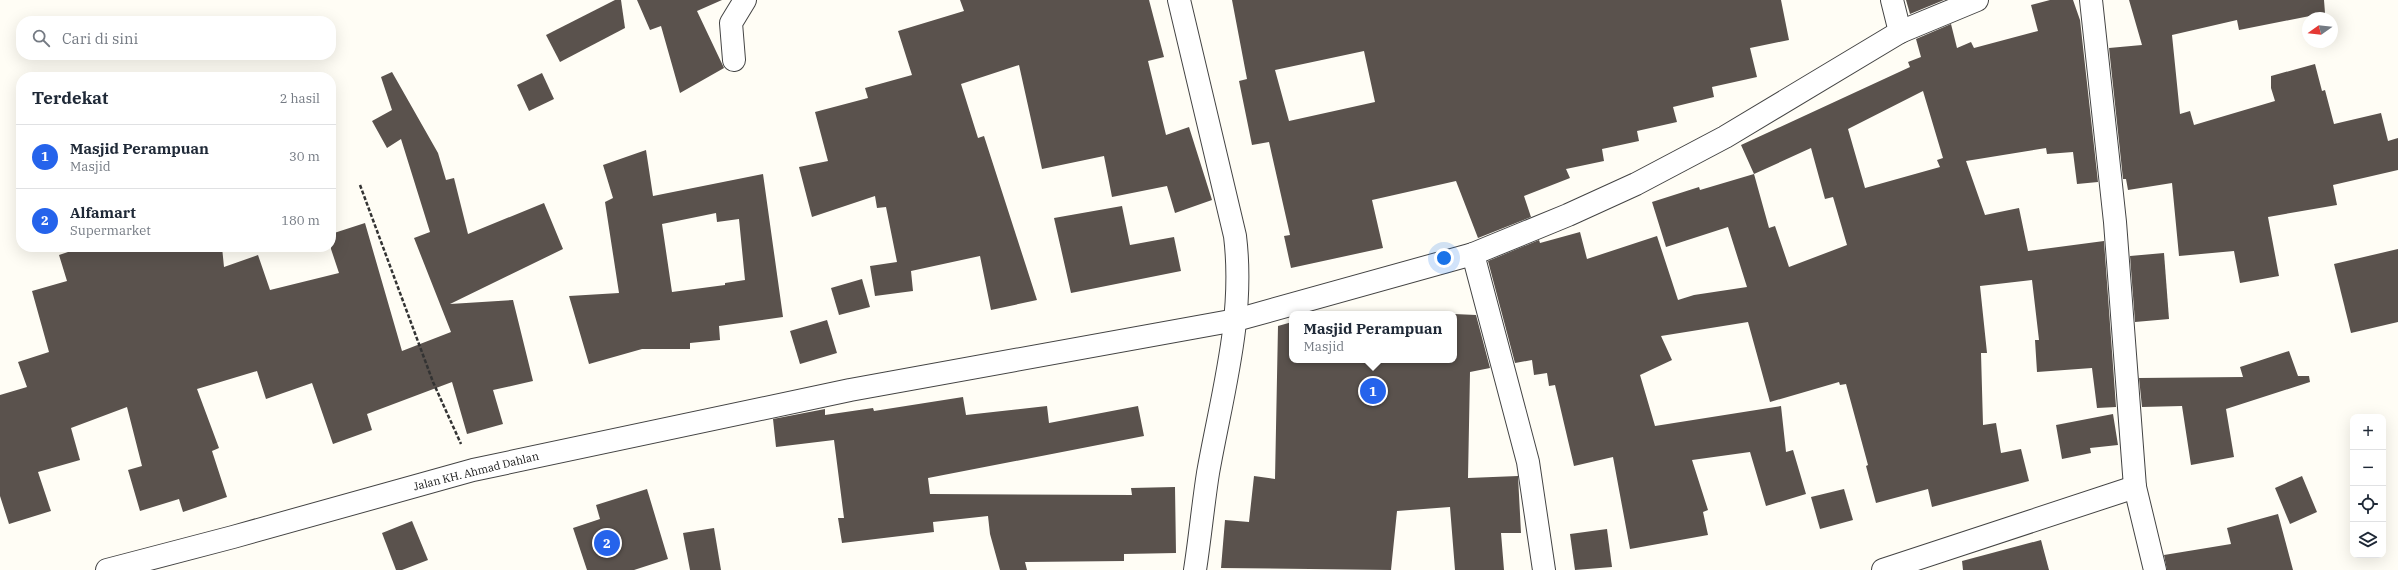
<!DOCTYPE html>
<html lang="id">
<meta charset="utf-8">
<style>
:root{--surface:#fff;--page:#f2f2f3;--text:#1f2937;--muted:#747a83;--line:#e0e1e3;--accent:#2563eb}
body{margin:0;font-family:"IBM Plex Serif",serif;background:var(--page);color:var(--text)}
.controls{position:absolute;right:12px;bottom:12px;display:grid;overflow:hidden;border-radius:8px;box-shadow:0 4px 16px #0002}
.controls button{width:36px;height:36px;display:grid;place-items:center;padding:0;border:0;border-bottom:1px solid var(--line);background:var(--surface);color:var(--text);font:20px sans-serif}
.compass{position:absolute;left:2302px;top:12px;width:36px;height:36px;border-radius:50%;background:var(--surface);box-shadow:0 4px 16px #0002;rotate:255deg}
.you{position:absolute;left:1444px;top:258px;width:14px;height:14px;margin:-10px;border:3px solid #fff;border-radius:50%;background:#1a73e8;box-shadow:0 0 0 6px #1a73e833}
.badge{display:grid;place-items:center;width:26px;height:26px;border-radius:50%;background:var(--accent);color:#fff;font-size:13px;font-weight:700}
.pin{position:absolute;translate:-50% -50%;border:2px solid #fff;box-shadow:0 1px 4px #0006}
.popup{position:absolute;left:1289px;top:311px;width:168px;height:52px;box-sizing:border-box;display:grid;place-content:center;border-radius:8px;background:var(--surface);filter:drop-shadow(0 1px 3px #0005);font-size:13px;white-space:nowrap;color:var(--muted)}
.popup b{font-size:15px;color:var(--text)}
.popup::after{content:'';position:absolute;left:50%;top:100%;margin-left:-8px;border:8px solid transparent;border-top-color:var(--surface)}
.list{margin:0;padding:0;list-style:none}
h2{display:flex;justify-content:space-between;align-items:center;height:52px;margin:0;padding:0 16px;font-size:17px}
h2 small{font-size:13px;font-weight:400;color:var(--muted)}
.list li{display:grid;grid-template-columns:26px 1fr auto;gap:12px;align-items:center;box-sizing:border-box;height:64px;padding:0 16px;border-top:1px solid var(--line)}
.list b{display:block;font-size:15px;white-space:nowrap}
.list p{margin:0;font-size:13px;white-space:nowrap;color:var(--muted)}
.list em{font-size:13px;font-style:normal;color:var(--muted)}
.icon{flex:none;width:22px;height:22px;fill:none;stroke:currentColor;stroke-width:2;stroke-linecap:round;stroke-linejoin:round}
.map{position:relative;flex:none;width:2398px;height:570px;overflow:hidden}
.search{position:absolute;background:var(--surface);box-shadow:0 4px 16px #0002;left:16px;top:16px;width:320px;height:44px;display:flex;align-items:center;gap:10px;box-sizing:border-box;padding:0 14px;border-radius:16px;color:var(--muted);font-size:15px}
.panel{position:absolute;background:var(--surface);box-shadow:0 4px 16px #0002;left:16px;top:72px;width:320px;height:180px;border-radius:16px}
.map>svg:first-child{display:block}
</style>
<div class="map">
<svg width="2398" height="570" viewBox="0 0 2398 570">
<rect width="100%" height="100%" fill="#fffdf5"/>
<!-- building -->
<g fill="#5a524d" fill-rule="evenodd">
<polygon points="615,0 621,0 625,28 560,62 546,35"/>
<polygon points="637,0 722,0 697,11 724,68 680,93 661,26 650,30"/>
<polygon points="960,0 1149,0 1164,57 1148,61 1166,135 1189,127 1212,200 1175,213 1167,186 1112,197 1104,156 1042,169 1019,65 961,84 978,138 984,136 1037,300 991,310 980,256 911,271 913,291 875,296 870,266 897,262 886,207 877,208 875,196 812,217 799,167 828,161 815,112 868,98 865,88 912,75 898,31 964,11"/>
<path d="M1232,0H1781L1789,40L1750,48L1757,77L1712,87L1714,97L1673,107L1677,122L1637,131L1639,141L1602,149L1604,161L1566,169L1570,178L1524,196L1531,217L1478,238L1456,181L1372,200L1383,248L1291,268L1284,236L1290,235L1269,142L1252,145L1239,81L1247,79ZM1364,51L1375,102L1289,121L1275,70Z"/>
<polygon points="1906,0 1944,0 1910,14"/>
<path d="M2050,0H2073L2080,20L2098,182L2077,184L2073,152L2047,154L2046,148L1966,161L1985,215L2019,208L2028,251L2104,241L2116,407L2097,408L2092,368L2037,372L2035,340H2039L2032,280L1980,286L1987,353H1981L1983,425L1996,423L2001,453L2021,449L2029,481L1932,507L1928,489L1876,503L1866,466L1868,465L1846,384L1840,385L1839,382L1770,402L1748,322L1661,336L1672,360L1640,375L1655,426L1781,406L1786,452L1793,450L1806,494L1766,506L1750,452L1692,460L1708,510L1703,512L1708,535L1630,549L1613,457L1574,466L1555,385L1549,386L1547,373L1534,375L1532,360L1515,363L1488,261L1539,240L1540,243L1580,232L1587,259L1657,236L1678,300L1694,295L1747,287L1728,227L1666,247L1652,202L1699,187L1700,190L1754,174L1741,145L1910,67L1908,62L1921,57L1916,39L1951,24L1957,48L1971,42L1974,48L2038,31L2031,5ZM1923,91L1943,158L1937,160L1940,167L1865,188L1848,129ZM1811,148L1825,199L1833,197L1847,245L1789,267L1775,226L1769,228L1754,174Z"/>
<polygon points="2129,0 2324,0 2325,13 2239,30 2237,20 2172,35 2180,114 2190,111 2194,125 2275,101 2271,88 2271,76 2315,64 2322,91 2325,90 2334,124 2381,113 2388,141 2398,138 2398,170 2333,185 2337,205 2268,217 2279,276 2240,283 2234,251 2179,256 2172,183 2128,190 2126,179 2123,179 2109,48 2142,45"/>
<polygon points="392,72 438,153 446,180 454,178 468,234 544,203 563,249 450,304 513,300 533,381 493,390 503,424 467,434 452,382 367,414 372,430 333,444 312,383 266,399 257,371 197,389 219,448 212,451 227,497 183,512 179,499 140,511 128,470 142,466 127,407 71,428 80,460 38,472 51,511 9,524 0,496 0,395 27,387 18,362 49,352 32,291 67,281 59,255 83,247 222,247 224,267 258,255 270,290 339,273 331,249 331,234 365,223 402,351 451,332 414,238 430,232 401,139 387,148 372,121 392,110 381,77"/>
<polygon points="542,73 554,99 529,111 517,85"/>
<path d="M646,150L653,196L763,174L783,317L719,326L720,340L690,343V349H642L589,364L569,296L619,293L605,202L613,198L603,165ZM716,213L717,222L739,219L745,280L725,283V285L672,292L662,224Z"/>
<polygon points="1122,206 1130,245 1174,237 1181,271 1071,293 1054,218"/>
<polygon points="2398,249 2398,322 2351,333 2334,264"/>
<polygon points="2164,253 2169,319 2135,322 2130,256"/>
<polygon points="862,279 870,307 839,315 831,288"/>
<polygon points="1314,311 1316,311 1445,314 1304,314"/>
<polygon points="1454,314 1476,315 1490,368 1470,372 1468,478 1518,476 1521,533 1501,533 1504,570 1455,570 1450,507 1397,511 1391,570 1221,568 1225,520 1249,522 1254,476 1275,479 1278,326 1292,322 1292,360 1454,360"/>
<polygon points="827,320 837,353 800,364 790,331"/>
<polygon points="2289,351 2298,376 2309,376 2310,382 2226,409 2234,457 2191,465 2182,406 2142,407 2139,378 2243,377 2240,367"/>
<polygon points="963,397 966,415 1047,406 1049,423 1138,406 1144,436 928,478 930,494 1132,495 1131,488 1175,487 1176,553 1124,554 1124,561 1025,562 1027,570 1000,570 990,534 988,516 933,522 934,532 842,543 838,518 844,518 834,440 776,447 773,419 825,409 825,415 873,408 874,411"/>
<polygon points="2113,414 2118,445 2090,448 2091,453 2062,459 2056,425"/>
<polygon points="2302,476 2317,512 2290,524 2275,488"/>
<polygon points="647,489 668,559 634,570 587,570 573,528 600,519 596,505"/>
<polygon points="1844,489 1853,520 1820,529 1811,497"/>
<polygon points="2278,514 2293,570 2167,570 2164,555 2231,544 2227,528"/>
<polygon points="412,521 428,560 402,570 396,570 382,533"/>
<polygon points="714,528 721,570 690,570 683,533"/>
<polygon points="1607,529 1612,567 1575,570 1570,534"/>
<polygon points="2041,540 2049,570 1963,570 1962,561"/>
</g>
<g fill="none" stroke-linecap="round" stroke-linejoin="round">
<defs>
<g id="minor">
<path d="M1179,0L1235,236C1245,317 1222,394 1208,473C1203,505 1200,538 1195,570"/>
<polyline points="1892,0 1900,32"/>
<polyline points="2091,0 2115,222 2135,487 2155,570"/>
<polyline points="734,60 731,23 745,0"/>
<polyline points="1473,254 1528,462 1544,570"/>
<polyline points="107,570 233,537 473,470 850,390 1236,320 1473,254 1568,215 1636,184 1725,137 1900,32 1977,0"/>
<polyline points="1883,570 2135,487"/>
</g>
</defs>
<!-- minor casing -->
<use href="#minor" stroke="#444" stroke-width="24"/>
<!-- path -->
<polyline stroke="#333" stroke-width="2.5" stroke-dasharray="4 2" stroke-linecap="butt" points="360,185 433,382 461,444"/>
<!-- minor -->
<use href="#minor" stroke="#fff" stroke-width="22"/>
</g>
<g text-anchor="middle" stroke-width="4" stroke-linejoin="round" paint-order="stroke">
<!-- street labels -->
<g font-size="11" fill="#111" stroke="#fff">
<text transform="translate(476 471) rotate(-14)" y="4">Jalan KH. Ahmad Dahlan</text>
</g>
</g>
</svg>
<div class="controls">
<button>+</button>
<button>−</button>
<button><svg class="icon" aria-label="locate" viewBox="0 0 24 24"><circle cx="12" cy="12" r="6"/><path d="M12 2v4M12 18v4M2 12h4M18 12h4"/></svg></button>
<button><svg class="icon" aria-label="layers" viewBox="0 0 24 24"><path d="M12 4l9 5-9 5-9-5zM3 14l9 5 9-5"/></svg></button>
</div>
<svg class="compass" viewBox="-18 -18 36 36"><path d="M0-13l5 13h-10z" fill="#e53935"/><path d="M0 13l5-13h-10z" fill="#747a83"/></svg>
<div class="you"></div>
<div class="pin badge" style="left:1373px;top:391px">1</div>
<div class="popup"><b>Masjid Perampuan</b>Masjid</div>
<div class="pin badge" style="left:607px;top:543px">2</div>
<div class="search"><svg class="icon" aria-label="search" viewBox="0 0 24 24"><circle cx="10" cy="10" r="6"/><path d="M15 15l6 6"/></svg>Cari di sini</div>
<section class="panel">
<h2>Terdekat<small>2 hasil</small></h2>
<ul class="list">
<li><span class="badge">1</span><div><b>Masjid Perampuan</b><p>Masjid</p></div><em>30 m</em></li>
<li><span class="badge">2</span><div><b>Alfamart</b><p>Supermarket</p></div><em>180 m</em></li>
</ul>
</section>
</div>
